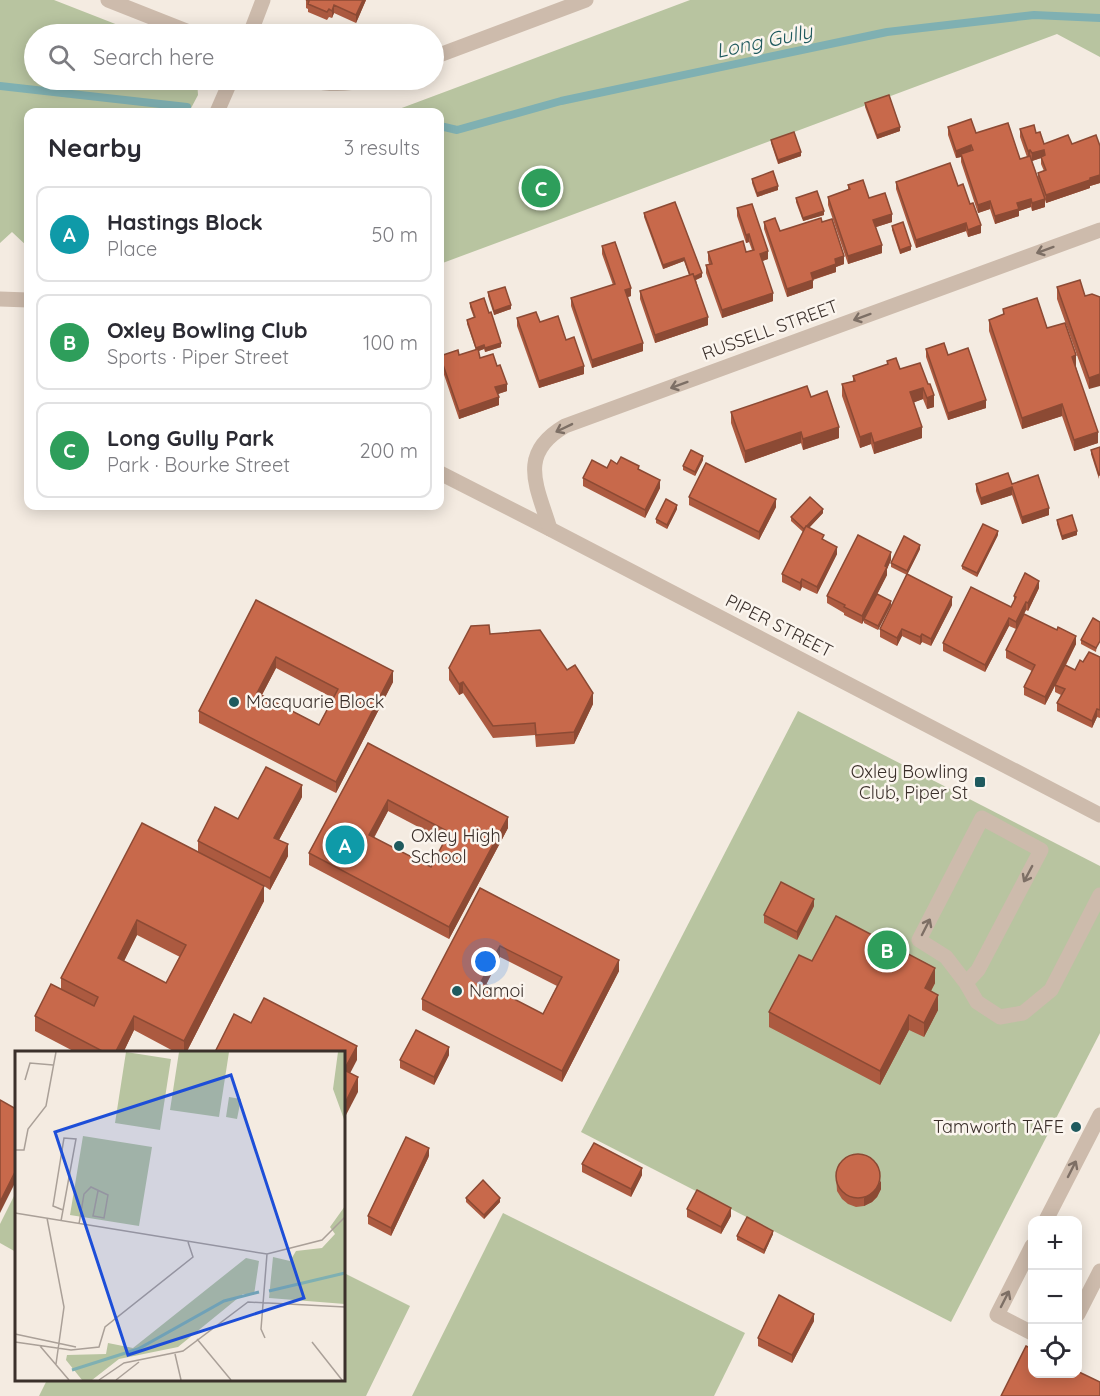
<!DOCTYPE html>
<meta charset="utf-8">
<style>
:root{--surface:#fff;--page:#f2f2f3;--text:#2b2b33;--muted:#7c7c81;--line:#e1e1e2;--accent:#0f766e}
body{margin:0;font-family:Quicksand,sans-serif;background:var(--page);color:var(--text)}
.controls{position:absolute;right:18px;bottom:18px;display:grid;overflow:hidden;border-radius:12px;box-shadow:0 3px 15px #0003}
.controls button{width:54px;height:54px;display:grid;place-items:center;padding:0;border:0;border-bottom:2px solid var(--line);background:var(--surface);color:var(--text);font:30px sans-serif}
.you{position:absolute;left:486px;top:962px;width:21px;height:21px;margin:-15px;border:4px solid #fff;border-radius:50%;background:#1a73e8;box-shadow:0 0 0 9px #1a73e833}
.badge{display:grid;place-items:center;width:39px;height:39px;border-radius:50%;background:var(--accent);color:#fff;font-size:20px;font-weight:700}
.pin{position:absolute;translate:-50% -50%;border:3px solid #fff;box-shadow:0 2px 6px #0006}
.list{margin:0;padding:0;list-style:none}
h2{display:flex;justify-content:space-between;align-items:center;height:78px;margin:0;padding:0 24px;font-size:26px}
h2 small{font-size:20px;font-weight:400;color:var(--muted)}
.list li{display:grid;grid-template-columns:39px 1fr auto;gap:18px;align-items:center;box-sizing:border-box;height:96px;margin:0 12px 12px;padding:0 12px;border:2px solid var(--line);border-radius:12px}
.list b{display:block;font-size:22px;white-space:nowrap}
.list p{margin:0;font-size:20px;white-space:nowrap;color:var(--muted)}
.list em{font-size:20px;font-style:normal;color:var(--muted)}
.icon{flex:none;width:33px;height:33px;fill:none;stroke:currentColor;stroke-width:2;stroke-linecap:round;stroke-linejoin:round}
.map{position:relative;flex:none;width:1100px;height:1396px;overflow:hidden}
.search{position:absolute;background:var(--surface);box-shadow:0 3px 15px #0003;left:24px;top:24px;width:420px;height:66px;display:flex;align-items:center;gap:15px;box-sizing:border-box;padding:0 21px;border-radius:33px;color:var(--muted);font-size:22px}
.panel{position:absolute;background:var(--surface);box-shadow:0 3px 15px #0003;left:24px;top:108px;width:420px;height:402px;border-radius:12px}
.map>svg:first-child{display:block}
</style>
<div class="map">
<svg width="1100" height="1396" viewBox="0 0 1100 1396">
<rect width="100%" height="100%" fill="#f4ebe1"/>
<!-- green -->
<g fill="#b8c4a0">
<polygon points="0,0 54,0 141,34 34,34 34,80 197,80 198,95 189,112 28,112 28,247 12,232 0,243"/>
<polygon points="690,0 1100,0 1100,57 1057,34 440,264 440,112 391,112"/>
<polygon points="798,711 1100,866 1100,1033 951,1322 581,1132"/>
<polygon points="16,1192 16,1252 0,1243 0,1224"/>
<polygon points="503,1213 745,1333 714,1396 412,1396"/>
<polygon points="344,1273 410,1306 366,1396 39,1396 47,1380 344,1380"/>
</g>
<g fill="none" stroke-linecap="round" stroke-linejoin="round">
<!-- stream -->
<g stroke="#7fb0b2" stroke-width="8">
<polyline points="0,86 187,107"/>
<polyline points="440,126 457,130 561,101 887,32 1034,15 1100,18"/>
</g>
<!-- minor -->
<g stroke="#cdbbac" stroke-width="15">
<polyline points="108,0 194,34"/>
<polyline points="250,34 263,0"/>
<polyline points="434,57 586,0"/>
<path d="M311,80C328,85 349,84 366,80"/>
<polyline points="217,112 231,80"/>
<polyline points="0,299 28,300"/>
<polyline points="440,473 550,529 1100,815"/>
<path d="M550,529C537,486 517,454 565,426L1100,230"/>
<polyline points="966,983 978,970 1041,850 982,818 919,940 946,957 966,983 977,1002 1000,1017 1023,1013 1051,990 1100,895"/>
<polyline points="1046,1220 1100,1115"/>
<polyline points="1032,1246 997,1315 1032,1333"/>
<polyline points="1078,1314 1100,1271"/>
</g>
</g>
<!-- wall -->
<g fill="#ac5a40" fill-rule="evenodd">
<polygon points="306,0 366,0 356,23 334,13 332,18 329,17 327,20 308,12 308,9 306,8"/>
<polygon points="865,103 900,131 877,139 865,107"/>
<path d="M948,127L976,133L1020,159L1027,157L1020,137V129L1036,133L1044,144H1072L1100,146V183L1090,186V188L1046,203L1045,200V207L1032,211L1031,207L1019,211V216L995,224L990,209L978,213L961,162V157L956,158L948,135ZM1041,158V164L1044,171L1038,173V180L1032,161Z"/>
<polygon points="771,140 801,156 778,164 771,143"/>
<polygon points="752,179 778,190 757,197 752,183"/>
<polygon points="896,182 958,186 981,233 968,237 966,231 916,248 896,189"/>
<polygon points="848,185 869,198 892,222 876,227 882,253 848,264 828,205 828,197 848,190"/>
<polygon points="796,198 824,215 803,221 796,202"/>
<polygon points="737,208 768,259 762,261 773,301 722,318 706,273 706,265 709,264 708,260 708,252 746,252 752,250 749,242 746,243 737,216"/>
<polygon points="644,213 702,277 696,280 708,325 655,343 640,299 640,291 689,275 684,261 663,269 644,217"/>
<polygon points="764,222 780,231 822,222 844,264 836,267 836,272 813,280 813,288 787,297 764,229"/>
<polygon points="892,226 911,250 900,254 892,230"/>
<polygon points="602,246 631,296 627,297 643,351 592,368 571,306 571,298 613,285 602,254"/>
<polygon points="1057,287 1085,296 1100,297 1089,389 1057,299"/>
<polygon points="488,292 511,309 494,315 488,296"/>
<polygon points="470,303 501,347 485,352 484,349 478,351 480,358 497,366 507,391 498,394 499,405 459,419 440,363 440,356 459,355 476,350 467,324 467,320 474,318 470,307"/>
<polygon points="1003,309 1047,328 1076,367 1098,443 1074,451 1062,416 1022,429 989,331 989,320 1003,315"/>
<polygon points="517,318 540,322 566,340 584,374 539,388 517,326"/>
<polygon points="926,349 948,355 986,408 948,420 926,357"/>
<polygon points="887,361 900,369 920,363 934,407 927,409 923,399 914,402 922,438 874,454 871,444 860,448 842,396 842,384 853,381 853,376 887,365"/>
<polygon points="811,397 839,438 803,450 801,443 745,463 731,423 731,412"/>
<polygon points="1100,447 1099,479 1091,454 1091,450"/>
<polygon points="703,460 695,476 683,470 683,466"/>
<polygon points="617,464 639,470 660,488 645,518 583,486 583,478"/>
<polygon points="976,484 1012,484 1049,515 1022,524 1012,495 981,505 976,491"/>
<polygon points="689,497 776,507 759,540 689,505"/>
<polygon points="677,509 667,529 656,523 656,519"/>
<polygon points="823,513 809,528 824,540 837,554 817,594 802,587 800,591 782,582 782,574 803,532 791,521 791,517"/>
<polygon points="1057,520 1077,535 1062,540 1057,524"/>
<polygon points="998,535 977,577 962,569 962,566"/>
<polygon points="920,549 907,575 891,567 891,563"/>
<polygon points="891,560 887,569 887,575 862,624 844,615 844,613 827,603 827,596"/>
<polygon points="1039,588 1028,611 1026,610 1016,629 1009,626 985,672 943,651 943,643 1011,607 1014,602 1014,596"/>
<path d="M256,600L393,682L336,793L199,723V711ZM276,668L333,698L319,725L262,695Z"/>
<polygon points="891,605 878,630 864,623 864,619"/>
<polygon points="952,605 931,646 922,642 920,645 902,636 897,646 880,637 880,629"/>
<polygon points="1100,622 1096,652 1081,644 1081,640"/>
<polygon points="1057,630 1076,644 1066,665 1075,670 1083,662 1100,657 1100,718 1097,717 1092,728 1057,711 1057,703 1061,695 1055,692 1055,686 1045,705 1024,695 1024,687 1032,671 1006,658 1006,650"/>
<polygon points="490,634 567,670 593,704 574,744 536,747 535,735 493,738 463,693 459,695 449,680 449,668"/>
<path d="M368,743L508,828L449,939L309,865V853ZM388,811L445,841L431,867L374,838Z"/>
<path d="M302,797L279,840L288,856L270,890L264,886V901L186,1053H177L134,1030L123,1053H77L35,1031V1016L61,989V978L198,852V841L238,819ZM137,935L180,957L166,983L124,961Z"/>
<path d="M480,888L619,971L562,1082L422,1010V999ZM500,957L557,986L543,1014L486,985Z"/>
<polygon points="814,906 797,940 764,923 764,915"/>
<polygon points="812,961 935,983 931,991 938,1010 924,1037 909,1030 880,1085 769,1027 769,1012"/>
<polygon points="449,1055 434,1085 400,1068 400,1060"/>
<polygon points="429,1156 391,1236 368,1224 368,1216"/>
<polygon points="582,1164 642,1175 631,1197 582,1172"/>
<polygon points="836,1174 881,1189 877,1197 872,1202 864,1206 856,1207 848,1204 842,1199 837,1191"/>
<polygon points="466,1198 500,1202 484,1219 466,1202"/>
<polygon points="687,1209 731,1216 721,1234 687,1217"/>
<polygon points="773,1234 764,1254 737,1240 737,1236"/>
<polygon points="814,1321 792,1363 758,1346 758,1338"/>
</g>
<!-- shaded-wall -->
<g fill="#8c4a34">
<polygon points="363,0 366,0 356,23 356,15"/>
<polygon points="334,5 334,13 332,18 332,11"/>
<polygon points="900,127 900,131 877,139 877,135"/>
<polygon points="971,145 971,153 961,154 961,157 956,158 956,151"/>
<polygon points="1030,150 1030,158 1028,159 1028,151"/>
<polygon points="1044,150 1044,157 1032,161 1032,153"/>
<polygon points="801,152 801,156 778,164 778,160"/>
<polygon points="1100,175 1100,183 1090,186 1090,188 1046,203 1046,195"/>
<polygon points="778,186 778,190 757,197 757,193"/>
<polygon points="1031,199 1031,207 1019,211 1019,216 995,224 995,216 1017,203"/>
<polygon points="1045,199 1045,207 1032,211 1032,203"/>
<polygon points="990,201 990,209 978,213 978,205"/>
<polygon points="824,211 824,215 803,221 803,218"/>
<polygon points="892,214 892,222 873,228 873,220"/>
<polygon points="966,223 966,231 916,248 916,240"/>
<polygon points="981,225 981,233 968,237 968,230"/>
<polygon points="749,234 749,242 746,243 746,235"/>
<polygon points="882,245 882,253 848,264 848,256"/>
<polygon points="911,246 911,250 900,254 900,250"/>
<polygon points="768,251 768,259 760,262 760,254"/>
<polygon points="844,256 844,264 836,267 836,272 811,280 811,273 835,259"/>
<polygon points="684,258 684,261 663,269 663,265"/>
<polygon points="702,273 702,277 691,282 691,278"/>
<polygon points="813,280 813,288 787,297 787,289"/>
<polygon points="631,288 631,296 625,298 625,290"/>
<polygon points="773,293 773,301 722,318 722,310"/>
<polygon points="511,305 511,309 494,315 494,311"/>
<polygon points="708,317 708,325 655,343 655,335"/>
<polygon points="501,343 501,347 485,352 485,348"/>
<polygon points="643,343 643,351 592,368 592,360"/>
<polygon points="484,345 484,349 476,352 476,348"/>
<polygon points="1076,355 1076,367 1072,368 1072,357"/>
<polygon points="584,366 584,374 539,388 539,381"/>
<polygon points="1100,374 1100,386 1089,389 1089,378"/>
<polygon points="507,384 507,391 495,395 495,387"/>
<polygon points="923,388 923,399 910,404 910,392"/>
<polygon points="934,395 934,407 927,409 927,398"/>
<polygon points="499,397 499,405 459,419 459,411"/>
<polygon points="986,400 986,408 948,420 948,413"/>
<polygon points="1062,404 1062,416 1022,429 1022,418"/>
<polygon points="839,427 839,438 803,450 803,439"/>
<polygon points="922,427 922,438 874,454 874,443"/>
<polygon points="801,432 801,443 745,463 745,451"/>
<polygon points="1098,432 1098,443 1074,451 1074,440"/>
<polygon points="871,433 871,444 860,448 860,437"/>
<polygon points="703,456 703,460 695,476 695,472"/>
<polygon points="660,480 660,488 645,518 645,510"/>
<polygon points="1012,487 1012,495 981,505 981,498"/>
<polygon points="776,499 776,507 759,540 759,532"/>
<polygon points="677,505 677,509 667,529 667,525"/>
<polygon points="1049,508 1049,515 1022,524 1022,517"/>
<polygon points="823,509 823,513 804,533 804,529"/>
<polygon points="998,531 998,535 977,577 977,573"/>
<polygon points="1077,531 1077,535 1062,540 1062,536"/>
<polygon points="920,545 920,549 907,575 907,571"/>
<polygon points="837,547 837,554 817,594 817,587"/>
<polygon points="891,552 891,560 887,569 887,575 862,624 862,616"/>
<polygon points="802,579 802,587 800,591 800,583"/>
<polygon points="1039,581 1039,588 1028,611 1028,603"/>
<polygon points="952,597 952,605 931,646 931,639"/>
<polygon points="891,601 891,605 878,630 878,626"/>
<polygon points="1026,602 1026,610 1016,629 1016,622"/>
<polygon points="1009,618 1009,626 985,672 985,665"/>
<polygon points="902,629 902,636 897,646 897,638"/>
<polygon points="922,634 922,642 920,645 920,637"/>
<polygon points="1076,636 1076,644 1045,705 1045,697"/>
<polygon points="276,657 276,668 257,704 257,693"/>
<polygon points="393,671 393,682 336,793 336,782"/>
<polygon points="463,682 463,693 459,695 459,684"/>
<polygon points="593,693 593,704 574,744 574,732"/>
<polygon points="1097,709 1097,717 1092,728 1092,721"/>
<polygon points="302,785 302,797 274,849 274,838"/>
<polygon points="388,800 388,811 369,846 369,835"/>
<polygon points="508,817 508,828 449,939 449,927"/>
<polygon points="288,844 288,856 270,890 270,878"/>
<polygon points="264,886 264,901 186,1053 184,1053 184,1041"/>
<polygon points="814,899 814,906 797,940 797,932"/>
<polygon points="137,920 137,935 118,973 118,958"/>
<polygon points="500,946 500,957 481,994 481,982"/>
<polygon points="619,960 619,971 562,1082 562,1071"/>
<polygon points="935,968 935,983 925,1002 925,988"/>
<polygon points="938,995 938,1010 924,1037 924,1023"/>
<polygon points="909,1015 909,1030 880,1085 880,1071"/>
<polygon points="134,1016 134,1030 123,1053 115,1053"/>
<polygon points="357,1046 357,1060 344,1085 344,1070"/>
<polygon points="449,1047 449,1055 434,1085 434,1077"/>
<polygon points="358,1077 358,1092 344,1119 344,1105"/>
<polygon points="429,1148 429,1156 391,1236 391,1228"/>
<polygon points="642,1168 642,1175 631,1197 631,1189"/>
<polygon points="16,1170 16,1181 0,1213 0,1202"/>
<polygon points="881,1181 881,1189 877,1197 872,1202 864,1206 864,1198"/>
<polygon points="500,1198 500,1202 484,1219 484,1215"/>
<polygon points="731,1208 731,1216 721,1234 721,1227"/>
<polygon points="773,1231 773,1234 764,1254 764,1250"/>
<polygon points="814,1314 814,1321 792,1363 792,1355"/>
</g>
<!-- building -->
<g fill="#c8694b" stroke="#8c4a34" stroke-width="1.5" fill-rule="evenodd">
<polygon points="306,0 363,0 356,15 334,5 332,11 329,9 327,12 308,4 309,1"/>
<polygon points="889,95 900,127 877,135 865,103"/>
<polygon points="971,119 976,133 1008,123 1020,159 1030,156 1045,199 1032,203 1031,199 1017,203 1019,209 995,216 990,201 978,205 961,154 973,150 971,145 956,151 948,127"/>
<polygon points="1034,125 1036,133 1040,132 1044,144 1068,135 1072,144 1096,135 1100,146 1100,175 1090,178 1090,180 1046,195 1038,173 1046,170 1041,157 1045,155 1044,150 1032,153 1030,150 1028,151 1020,129"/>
<polygon points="794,132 801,152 778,160 771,140"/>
<polygon points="950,163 958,186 963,184 970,204 973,203 981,225 968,230 966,223 916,240 896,182"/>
<polygon points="773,171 778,186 757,193 752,179"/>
<polygon points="863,180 869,198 885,193 892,214 873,220 882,245 848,256 828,197 850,189 848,185"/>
<polygon points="817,191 824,211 803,218 796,198"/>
<polygon points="675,202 702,273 694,277 693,274 690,275 684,258 663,265 644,213"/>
<polygon points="752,204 768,251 760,254 773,293 722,310 706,265 712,264 708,252 743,241 746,252 754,250 749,234 746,235 737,208"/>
<polygon points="775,218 780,231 821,218 822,222 832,219 844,256 835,259 836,264 811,273 813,280 787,289 764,222"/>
<polygon points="903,222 911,246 900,250 892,226"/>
<polygon points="615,242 631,288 625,290 643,343 592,360 571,298 615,284 602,246"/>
<polygon points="693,274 708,317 655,335 640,291"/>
<polygon points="1080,280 1085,296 1092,294 1100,297 1100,374 1089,378 1057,287"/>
<polygon points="505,287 511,305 494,311 488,292"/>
<polygon points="484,298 489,313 491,312 501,343 485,348 484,345 476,348 467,320 475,317 470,303"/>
<polygon points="1037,298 1047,328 1065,323 1076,355 1072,357 1098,432 1074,440 1062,404 1022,418 989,320 1004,314 1003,309"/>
<polygon points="536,312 540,322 558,316 566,340 574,337 584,366 539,381 517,318"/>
<polygon points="944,343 948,355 968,348 986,400 948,413 926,349"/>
<polygon points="478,349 480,358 493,354 497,366 500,365 507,384 495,387 499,397 459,411 440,356 458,350 459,355"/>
<polygon points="896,358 900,369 920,363 928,384 930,384 934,395 927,398 923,388 910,392 922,427 874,443 871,433 860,437 842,384 855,381 853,376 888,364 887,361"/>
<polygon points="807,386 811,397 827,391 839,427 803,439 801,432 745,451 731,412"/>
<polygon points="1100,447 1100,475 1099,475 1091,450"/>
<polygon points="691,450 703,456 695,472 683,466"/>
<polygon points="621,457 639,466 638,469 660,480 645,510 583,478 592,460 607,468 611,460 617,464"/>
<polygon points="706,463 776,499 759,532 689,497"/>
<polygon points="1008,473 1012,484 1038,475 1049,508 1022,517 1012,487 981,498 976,484"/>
<polygon points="810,497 823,509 804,529 791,517"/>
<polygon points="666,499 677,505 667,525 656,519"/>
<polygon points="1072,515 1077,531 1062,536 1057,520"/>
<polygon points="983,524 998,531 977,573 962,566"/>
<polygon points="806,526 824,535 822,539 837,547 817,587 802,579 800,583 782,574"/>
<polygon points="858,535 891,552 885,566 887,567 862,616 844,607 845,605 827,596"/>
<polygon points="904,536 920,545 907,571 891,563"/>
<polygon points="1025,573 1039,581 1028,603 1026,602 1016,622 1009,618 985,665 943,643 971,587 1011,607 1016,597 1014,596"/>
<polygon points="907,574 952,597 931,639 922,634 920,637 902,629 897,638 880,629"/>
<polygon points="877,594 891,601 878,626 864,619"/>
<path d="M256,600L393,671L336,782L199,711ZM276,657L338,689L319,725L257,693Z"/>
<polygon points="1024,614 1057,630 1058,627 1076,636 1045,697 1024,687 1035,665 1006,650"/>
<polygon points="1093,618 1100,622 1100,641 1096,648 1081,640"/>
<polygon points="489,625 490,634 540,630 567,670 575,665 593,693 574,732 536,735 535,723 493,726 463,682 459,684 449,668 471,626"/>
<polygon points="1089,652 1100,657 1100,710 1097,709 1092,721 1057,703 1065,689 1055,685 1065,665 1075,670 1080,660 1083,662"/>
<path d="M368,743L508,817L449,927L309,853ZM388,800L449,832L431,867L369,835Z"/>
<polygon points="266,767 302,785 274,838 288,844 270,878 198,841 215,807 238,819"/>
<path d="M142,823L264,886L184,1041L134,1016L115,1053H106L35,1016L51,984L94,1006L98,997L61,978ZM137,920L186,945L166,983L118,958Z"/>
<polygon points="781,882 814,899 797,932 764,915"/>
<path d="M480,888L619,960L562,1071L422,999ZM500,946L562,977L543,1014L481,982Z"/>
<polygon points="836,916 935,968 925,988 938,995 924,1023 909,1015 880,1071 769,1012 799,955 812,961"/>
<polygon points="264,998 357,1046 344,1070 358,1077 344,1105 344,1053 215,1052 234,1014 251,1023"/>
<polygon points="416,1030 449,1047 434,1077 400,1060"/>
<polygon points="0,1100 16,1109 16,1170 0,1202"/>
<polygon points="406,1137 429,1148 391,1228 368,1216"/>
<polygon points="594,1143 642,1168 631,1189 582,1164"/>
<circle cx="858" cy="1176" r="22"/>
<polygon points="483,1180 500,1198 484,1215 466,1198"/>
<polygon points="697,1190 731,1208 721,1227 687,1209"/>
<polygon points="747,1217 773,1231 764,1250 737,1236"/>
<polygon points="779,1295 814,1314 792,1355 758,1338"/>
<polygon points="1026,1346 1032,1349 1032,1374 1077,1374 1077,1371 1100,1382 1100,1396 1001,1396"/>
</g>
<!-- one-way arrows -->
<defs><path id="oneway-shaft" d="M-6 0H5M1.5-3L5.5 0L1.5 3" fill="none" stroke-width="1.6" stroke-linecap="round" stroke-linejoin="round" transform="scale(1.5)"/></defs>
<g stroke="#7d6f65">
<use href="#oneway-shaft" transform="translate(1045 250) rotate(160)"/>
<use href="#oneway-shaft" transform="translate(862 317) rotate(160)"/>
<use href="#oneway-shaft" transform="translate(679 385) rotate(160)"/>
<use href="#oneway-shaft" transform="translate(564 428) rotate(154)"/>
<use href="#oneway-shaft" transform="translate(1028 874) rotate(118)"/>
<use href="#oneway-shaft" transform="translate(926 927) rotate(-63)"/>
<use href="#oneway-shaft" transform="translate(1072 1169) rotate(-63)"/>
<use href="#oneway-shaft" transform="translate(1005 1299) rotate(-63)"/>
</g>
<!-- markers -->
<g fill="#1f5a5e" stroke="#fbf5ee" stroke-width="2">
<circle cx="234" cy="702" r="6"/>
<rect x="974" y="776" width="12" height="12" rx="3"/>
<circle cx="399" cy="846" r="6"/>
<circle cx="457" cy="991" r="6"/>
<circle cx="1076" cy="1127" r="6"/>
</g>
<g text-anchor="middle" stroke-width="5" stroke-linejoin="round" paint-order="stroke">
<!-- street labels -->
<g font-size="18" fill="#3b302b" stroke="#fbf5ee">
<text transform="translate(770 330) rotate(-20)" y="6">RUSSELL STREET</text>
<text transform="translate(779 626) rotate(27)" y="6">PIPER STREET</text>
</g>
<!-- poi labels -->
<g font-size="18" fill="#3b302b" stroke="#fbf5ee" text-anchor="start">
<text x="246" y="708">Macquarie Block</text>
<text x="968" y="778" text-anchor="end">Oxley Bowling<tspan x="968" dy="21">Club, Piper St</tspan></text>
<text x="411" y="842">Oxley High<tspan x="411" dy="21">School</tspan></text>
<text x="469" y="997">Namoi</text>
<text x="1064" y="1133" text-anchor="end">Tamworth TAFE</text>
</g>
<!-- water labels -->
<g font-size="20" font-style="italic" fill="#1f5a5e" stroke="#fbf5ee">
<text transform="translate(764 41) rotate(-12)" y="7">Long Gully</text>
</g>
</g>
<!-- overview -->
<g transform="translate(15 1051)">
<rect width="330" height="330" fill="#f4ebe1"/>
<path d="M111,1L156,8L145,79L100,72ZM164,1H214L204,66L155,59ZM323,1H330V71L318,38ZM214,46L226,48L222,68L211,66ZM68,85L137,96L124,175L55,164ZM330,155V253L254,247L258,206L275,210L281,200L307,197L320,183L315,176ZM231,207L244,210L239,244L228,243L163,296L104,308L77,329H67L51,309L52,304L91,303L93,292L118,297Z" fill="#b8c4a0"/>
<path fill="none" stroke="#7fb0b2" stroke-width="3" d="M254,240L330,222M57,319L123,298L209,250L244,241"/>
<path fill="none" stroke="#aaa098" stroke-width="1.5" d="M10,29L15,12L38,14M0,99H9L13,78L31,55L41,1M0,162L252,203L307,189L330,166M32,167L49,256L41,313M46,170L61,88L49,87L38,155L48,159M64,173L69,143L76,136L93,144L89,167L78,165L83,140M0,283L61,296M250,287L246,278L252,203M182,288L216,329M0,291L56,299L84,296L90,276L178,206L173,191M297,291L327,329M25,295L54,329M160,303L166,329M84,329L109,312L168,300L233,251L330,256M101,329L124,311"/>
<path fill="#1d4ed8" fill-opacity="0.15" stroke="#1d4ed8" stroke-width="3" d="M216,24L289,247L113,304L40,81Z"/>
<rect width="330" height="330" fill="none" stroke="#3b302b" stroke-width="3"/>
</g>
</svg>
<div class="controls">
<button>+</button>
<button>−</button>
<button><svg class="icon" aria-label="locate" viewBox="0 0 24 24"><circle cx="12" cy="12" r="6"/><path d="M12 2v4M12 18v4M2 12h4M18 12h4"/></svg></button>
</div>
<div class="you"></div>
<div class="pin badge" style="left:345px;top:845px;background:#0f9aa8">A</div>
<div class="pin badge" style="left:887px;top:950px;background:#2e9e5b">B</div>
<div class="pin badge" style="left:541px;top:188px;background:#2e9e5b">C</div>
<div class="search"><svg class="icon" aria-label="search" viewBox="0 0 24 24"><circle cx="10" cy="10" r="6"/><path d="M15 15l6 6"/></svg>Search here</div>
<section class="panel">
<h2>Nearby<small>3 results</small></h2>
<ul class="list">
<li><span class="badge" style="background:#0f9aa8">A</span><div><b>Hastings Block</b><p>Place</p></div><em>50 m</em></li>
<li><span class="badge" style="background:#2e9e5b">B</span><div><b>Oxley Bowling Club</b><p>Sports · Piper Street</p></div><em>100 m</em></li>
<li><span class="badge" style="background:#2e9e5b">C</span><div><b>Long Gully Park</b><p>Park · Bourke Street</p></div><em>200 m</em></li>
</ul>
</section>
</div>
